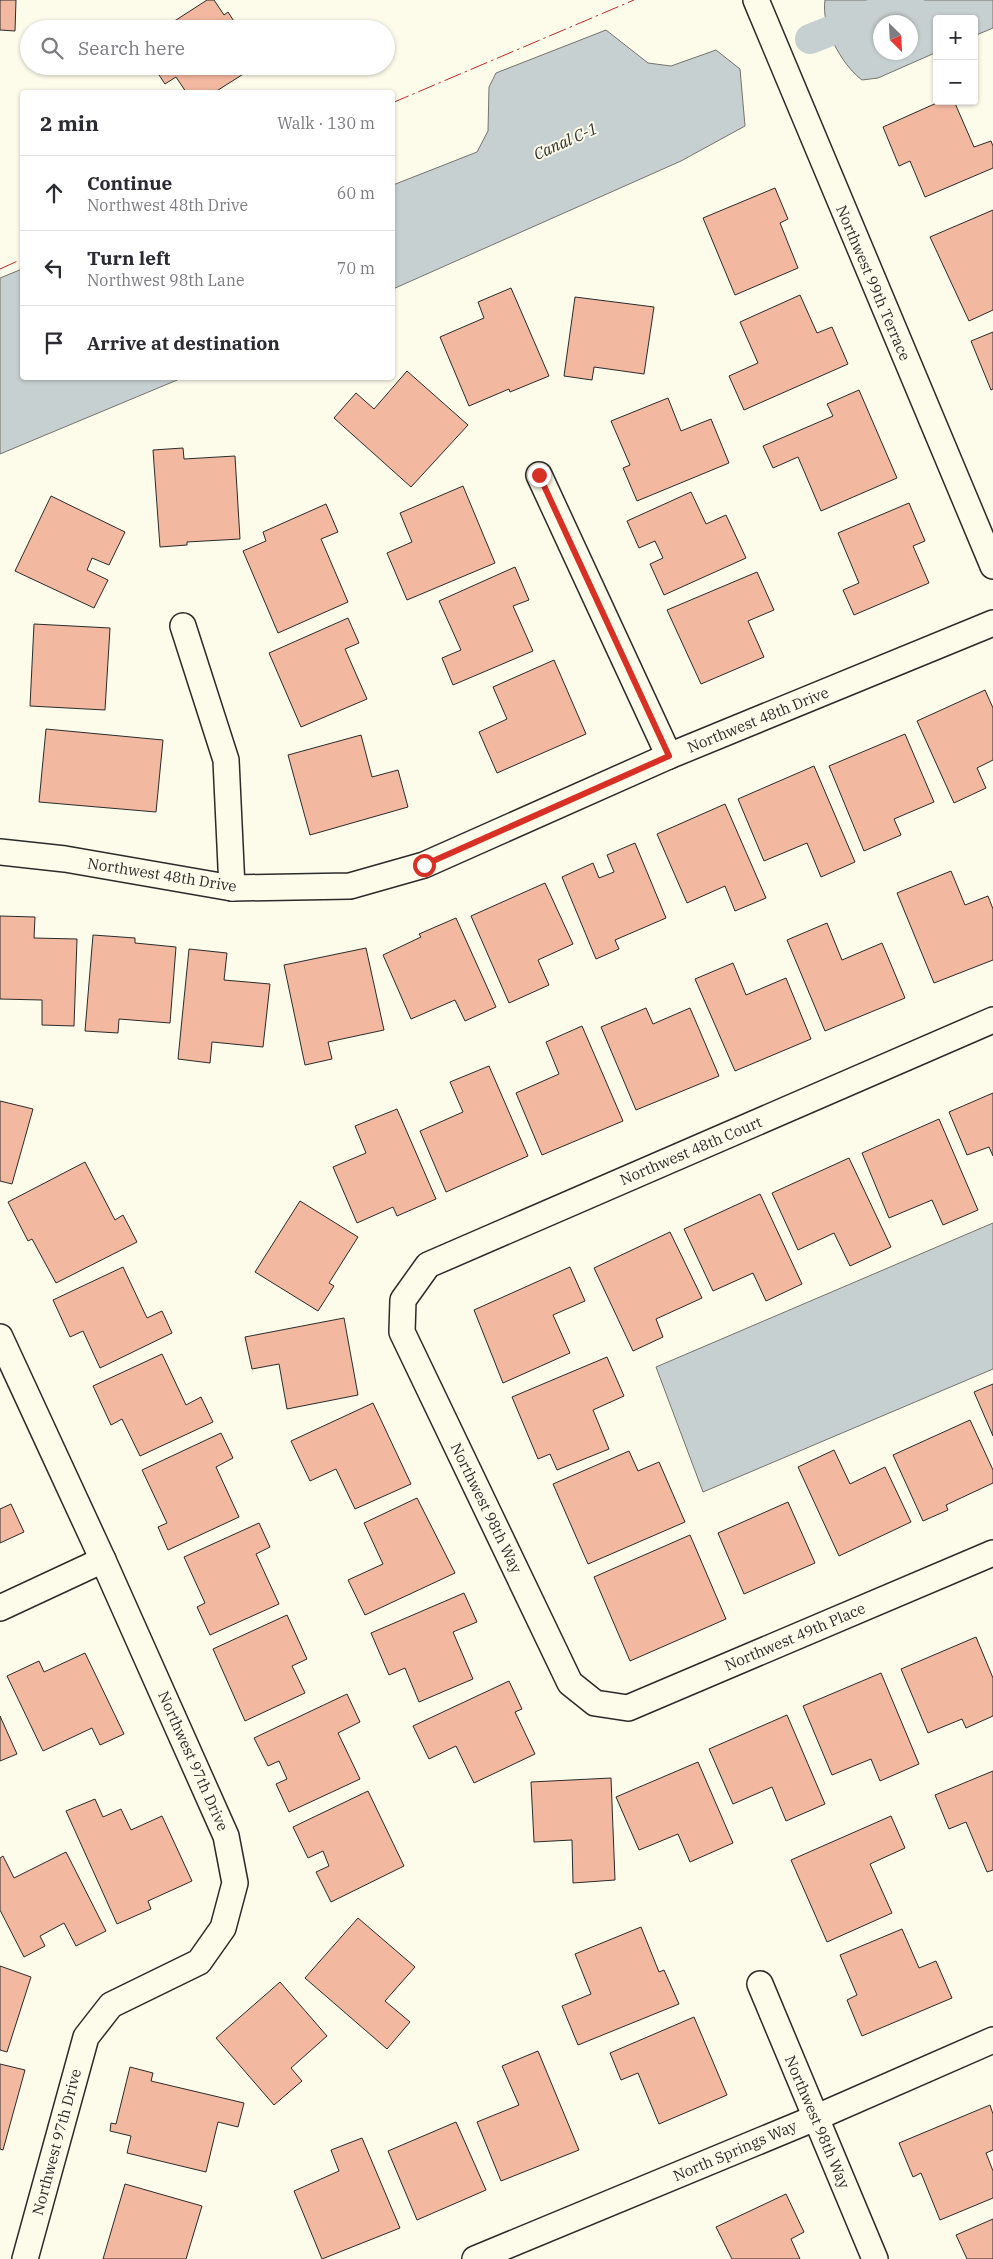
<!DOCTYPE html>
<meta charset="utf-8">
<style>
:root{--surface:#fff;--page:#f2f2f3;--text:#2b2b33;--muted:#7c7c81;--line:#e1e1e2}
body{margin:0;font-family:"IBM Plex Serif",serif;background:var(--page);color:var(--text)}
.controls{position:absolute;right:15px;top:15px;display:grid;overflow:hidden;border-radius:5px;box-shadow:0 1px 4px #0004}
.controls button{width:45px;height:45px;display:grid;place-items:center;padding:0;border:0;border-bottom:1px solid var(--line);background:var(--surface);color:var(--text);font:25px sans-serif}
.compass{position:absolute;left:873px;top:15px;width:45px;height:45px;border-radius:50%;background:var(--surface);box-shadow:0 1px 4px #0004;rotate:156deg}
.stop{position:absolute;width:15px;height:15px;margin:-11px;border:4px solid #d93025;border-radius:50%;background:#fff}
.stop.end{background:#d93025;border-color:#fff;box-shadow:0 1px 5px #0008}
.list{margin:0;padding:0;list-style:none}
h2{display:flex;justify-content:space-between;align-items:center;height:65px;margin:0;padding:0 20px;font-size:21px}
h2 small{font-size:16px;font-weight:400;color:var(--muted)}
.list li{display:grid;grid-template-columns:32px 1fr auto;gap:15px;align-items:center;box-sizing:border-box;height:75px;padding:0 20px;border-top:1px solid var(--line)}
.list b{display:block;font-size:19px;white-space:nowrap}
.list p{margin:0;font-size:16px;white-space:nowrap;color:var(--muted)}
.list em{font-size:16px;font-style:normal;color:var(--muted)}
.icon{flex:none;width:28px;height:28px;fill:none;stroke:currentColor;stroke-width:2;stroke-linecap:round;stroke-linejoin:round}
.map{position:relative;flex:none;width:993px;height:2259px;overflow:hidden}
.search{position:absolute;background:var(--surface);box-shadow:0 1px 4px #0004;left:20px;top:20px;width:375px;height:55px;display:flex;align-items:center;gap:12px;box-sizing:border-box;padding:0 18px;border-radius:28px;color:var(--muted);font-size:19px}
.panel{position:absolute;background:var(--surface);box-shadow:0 1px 4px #0004;left:20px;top:90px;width:375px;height:290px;border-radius:5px}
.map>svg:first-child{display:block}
</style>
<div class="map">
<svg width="993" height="2259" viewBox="0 0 993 2259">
<rect width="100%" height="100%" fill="#fdfbea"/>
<!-- water -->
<g fill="#c7d0d0" stroke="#74746e" fill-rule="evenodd">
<path d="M825,0H993V28L974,36V19H937V52L878,78L862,80C841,64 821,27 825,0ZM910,22V52H880V22Z"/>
<polygon points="606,30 648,63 671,66 716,50 740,69 745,126 681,161 393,289 393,185 477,152 488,131 489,87 496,73"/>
<polygon points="22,269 22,378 182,378 0,454 0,278"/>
<polygon points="993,1223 993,1369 703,1492 656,1367"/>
</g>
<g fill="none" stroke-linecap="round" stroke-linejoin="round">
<!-- canal -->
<polyline stroke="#c7d0d0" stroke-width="30" points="810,39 909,0"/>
</g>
<!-- building -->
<g fill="#f2b8a0" stroke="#2b2b2b">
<polygon points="0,0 16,0 15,31 0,30"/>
<polygon points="207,0 214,0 224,15 228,12 239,29 162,29"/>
<polygon points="159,66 256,66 215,92 186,92 176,77 165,84 155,69"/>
<polygon points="941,101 954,101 974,147 991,141 993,146 993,168 925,197 910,161 899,166 883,127"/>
<polygon points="775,188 788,219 780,223 798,268 735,295 703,218"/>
<polygon points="993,210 993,310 969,321 930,237"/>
<polygon points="511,288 549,376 510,392 509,389 469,406 440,337 484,318 478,302"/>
<polygon points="800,295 817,333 832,327 848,364 744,410 729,376 758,363 740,322"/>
<polygon points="575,297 654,307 644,374 594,367 592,380 564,376"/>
<polygon points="993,332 993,389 991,390 971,341"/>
<polygon points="407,371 468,425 411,487 334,418 356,393 374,409"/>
<polygon points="859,390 897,478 821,511 798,457 773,468 763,446 833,416 827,404"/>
<polygon points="668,398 681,431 711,419 729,463 637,501 623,468 630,465 611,421"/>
<polygon points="183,448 184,459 235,456 240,539 187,542 187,545 160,547 153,450"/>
<polygon points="463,486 495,563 407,600 387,553 412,542 400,513"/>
<polygon points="691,492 706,524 726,515 746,558 664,595 650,564 663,558 655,541 639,548 627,521"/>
<polygon points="51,496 125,532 109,565 92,558 87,570 108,580 94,608 15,571"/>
<polygon points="909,503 925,541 913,546 929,583 854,615 843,590 859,583 838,533"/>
<polygon points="326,504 338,532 321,539 348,602 278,633 243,551 266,541 263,532"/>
<polygon points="515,567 529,600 513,606 533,651 453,685 442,658 461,650 439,601"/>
<polygon points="757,572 774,610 748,621 764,657 701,684 667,610"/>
<polygon points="348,618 359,643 345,649 367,699 301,727 269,653"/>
<polygon points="34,624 110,628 105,710 30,706"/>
<polygon points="554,660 586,734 497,773 479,732 507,719 493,687"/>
<polygon points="985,690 993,708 993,760 977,768 986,788 954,803 917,721"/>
<polygon points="46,729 163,740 156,812 39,802"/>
<polygon points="905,734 934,802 894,819 901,835 864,851 829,766"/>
<polygon points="361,735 372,777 398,770 408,807 310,835 288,755"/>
<polygon points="814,766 855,862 821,877 807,843 764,861 738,799"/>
<polygon points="725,804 766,898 735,911 725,886 687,903 657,834"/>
<polygon points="635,843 666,918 615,940 619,949 596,959 562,877 593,863 599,878 614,872 607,855"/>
<polygon points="951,871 965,905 988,896 993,909 993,960 934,983 897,893"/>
<polygon points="545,883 573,944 538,960 549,985 509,1003 471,916"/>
<polygon points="0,916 35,917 34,938 77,939 74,1026 42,1025 42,1000 0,999"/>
<polygon points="456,918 496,1007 465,1021 455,1000 411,1019 383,955 421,937 419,934"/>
<polygon points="827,923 842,960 882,943 905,998 825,1031 787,940"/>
<polygon points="93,935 135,938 135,943 176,947 170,1023 119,1019 118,1033 85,1031"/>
<polygon points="366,948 384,1030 328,1042 332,1059 305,1065 284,965"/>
<polygon points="189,949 227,953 224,980 270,984 263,1047 212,1042 210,1063 178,1059"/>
<polygon points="733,963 746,995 786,978 811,1039 735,1071 695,979"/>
<polygon points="646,1008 653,1024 690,1008 719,1076 636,1110 601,1027"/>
<polygon points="582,1026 623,1121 542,1155 516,1093 559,1074 546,1042"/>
<polygon points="489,1066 528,1156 446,1192 420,1131 463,1112 450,1082"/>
<polygon points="993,1093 993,1156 989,1147 967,1155 949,1112"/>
<polygon points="0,1101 33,1109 12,1184 0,1181"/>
<polygon points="397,1109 436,1199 397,1216 393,1207 357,1223 333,1167 366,1153 355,1126"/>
<polygon points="939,1119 978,1210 943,1225 932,1200 889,1218 862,1153"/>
<polygon points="849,1158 891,1247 850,1266 834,1233 798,1250 772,1193"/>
<polygon points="85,1162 115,1220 123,1215 137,1242 56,1283 32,1239 28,1241 8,1202"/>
<polygon points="760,1194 802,1284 766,1301 753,1273 713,1291 684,1229"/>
<polygon points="300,1201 358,1237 329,1283 334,1286 318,1311 255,1272"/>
<polygon points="670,1232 702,1298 656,1319 663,1337 633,1351 594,1268"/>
<polygon points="123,1267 147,1318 162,1311 172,1333 100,1368 83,1331 70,1337 53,1300"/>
<polygon points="570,1267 585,1301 553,1315 570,1353 503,1383 474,1310"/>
<polygon points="344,1318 358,1395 287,1409 279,1364 252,1369 245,1337"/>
<polygon points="162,1354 186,1405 201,1397 213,1422 140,1456 122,1419 111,1425 93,1386"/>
<polygon points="607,1357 624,1396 593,1410 609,1449 557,1470 550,1454 538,1459 512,1397"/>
<polygon points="993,1384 993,1436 974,1392"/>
<polygon points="373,1403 411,1484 355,1509 336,1469 310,1481 291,1441"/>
<polygon points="970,1420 993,1470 993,1483 946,1505 948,1510 923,1521 893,1455"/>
<polygon points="221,1433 233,1458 216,1467 239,1517 168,1550 158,1527 167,1523 142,1470"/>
<polygon points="834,1450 850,1484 885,1467 911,1522 839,1556 798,1467"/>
<polygon points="629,1451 638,1471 659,1462 685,1522 588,1564 553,1484"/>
<polygon points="417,1498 455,1573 365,1615 348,1580 383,1564 364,1523"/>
<polygon points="788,1502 815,1563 744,1594 718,1533"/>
<polygon points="11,1504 24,1532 0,1543 0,1509"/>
<polygon points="259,1523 270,1547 256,1554 279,1604 210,1635 197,1607 205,1603 184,1557"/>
<polygon points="690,1535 726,1619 630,1661 594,1577"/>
<polygon points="464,1593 477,1622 453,1632 473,1679 419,1702 405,1668 389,1675 371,1633"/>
<polygon points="287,1615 307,1659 292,1666 305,1693 245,1721 213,1649"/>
<polygon points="976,1637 993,1678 993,1716 966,1728 962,1719 928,1733 901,1669"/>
<polygon points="85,1653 124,1734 100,1745 92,1728 43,1751 7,1676 39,1661 44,1672"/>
<polygon points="881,1673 919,1764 880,1781 871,1759 832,1775 803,1706"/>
<polygon points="509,1681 522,1709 515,1712 535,1754 474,1783 456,1746 429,1759 413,1726"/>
<polygon points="347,1694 360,1722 338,1733 360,1779 289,1812 276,1784 287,1779 279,1761 268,1766 254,1738"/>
<polygon points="787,1715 825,1804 786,1821 772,1787 733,1804 709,1749"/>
<polygon points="0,1716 17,1754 0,1761"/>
<polygon points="698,1762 733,1843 690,1862 678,1834 639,1850 616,1797"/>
<polygon points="993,1771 993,1870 987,1872 966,1822 949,1829 935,1795"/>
<polygon points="611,1778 615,1880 573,1883 572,1840 534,1842 531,1782"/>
<polygon points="368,1791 404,1866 331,1902 316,1872 329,1866 323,1851 308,1858 293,1827"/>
<polygon points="95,1799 103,1817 121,1809 131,1830 162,1816 192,1881 148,1901 151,1909 117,1924 66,1811"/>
<polygon points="891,1816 905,1848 870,1864 892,1913 827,1942 791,1860"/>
<polygon points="66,1852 106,1931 76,1946 64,1923 40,1936 45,1946 24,1957 0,1910 0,1858 3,1856 14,1878"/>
<polygon points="358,1918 415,1967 385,2001 410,2022 387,2049 305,1978"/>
<polygon points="641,1927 659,1972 664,1970 679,2004 578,2045 562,2006 591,1994 575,1954"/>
<polygon points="902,1929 919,1968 936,1961 952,1998 862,2036 847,2000 857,1995 840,1955"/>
<polygon points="0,1966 31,1977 7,2052 0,2050"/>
<polygon points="280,1982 327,2036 291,2068 302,2081 274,2105 216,2038"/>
<polygon points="694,2017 727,2095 659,2124 638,2073 621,2080 610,2053"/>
<polygon points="538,2051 579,2150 501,2181 477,2122 519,2105 502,2066"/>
<polygon points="0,2064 25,2070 3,2150 0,2149"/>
<polygon points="130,2067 153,2073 151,2081 244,2103 238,2127 218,2122 206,2172 127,2153 131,2136 110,2131 111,2123 116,2124"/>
<polygon points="990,2105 993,2114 993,2150 986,2153 993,2171 993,2198 940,2220 921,2173 913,2177 899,2143"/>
<polygon points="456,2122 486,2190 417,2220 388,2151"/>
<polygon points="362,2138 400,2228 322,2259 294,2191 339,2171 331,2150"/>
<polygon points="125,2184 202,2206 186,2259 103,2259"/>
<polygon points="786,2194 804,2232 791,2239 800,2259 732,2259 716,2227"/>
<polygon points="993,2219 993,2259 967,2259 956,2235"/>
</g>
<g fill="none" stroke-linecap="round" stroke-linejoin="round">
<defs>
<g id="minor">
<polyline points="756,0 993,566"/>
<polyline points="539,475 669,756"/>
<polyline points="183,626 226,760 232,888"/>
<polyline points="0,852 65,859 232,888 350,886 424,865 669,756 993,623"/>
<polyline points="993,1020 428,1265 403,1300 402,1332 570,1683 595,1703 628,1708 993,1553"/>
<polyline points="0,1337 103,1560 226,1836 235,1883 223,1928 199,1962 111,2005 86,2037 25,2259"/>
<polyline points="0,1608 103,1560"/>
<polyline points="760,1984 875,2259"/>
<polyline points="475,2259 815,2118 993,2040"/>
</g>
</defs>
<!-- minor casing -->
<use href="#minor" stroke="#2b2b2b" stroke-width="28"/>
<!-- minor -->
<use href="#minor" stroke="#fdfbea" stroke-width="25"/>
<!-- power -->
<g stroke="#c62828" stroke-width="1" stroke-dasharray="18 4 2.5 4" stroke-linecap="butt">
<polyline points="392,103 634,0"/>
<polyline points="0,269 22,259"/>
</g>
</g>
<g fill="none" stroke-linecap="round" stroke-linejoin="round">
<!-- route -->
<polyline stroke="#d93025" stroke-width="6" points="424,865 669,756 539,475"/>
</g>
<g text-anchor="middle" stroke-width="4" stroke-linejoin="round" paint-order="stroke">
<!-- street labels -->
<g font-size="15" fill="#2b2b2b" stroke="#fdfbea">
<text transform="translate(873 283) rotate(67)" y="5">Northwest 99th Terrace</text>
<text transform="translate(758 720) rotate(-22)" y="5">Northwest 48th Drive</text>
<text transform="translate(162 875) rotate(9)" y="5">Northwest 48th Drive</text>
<text transform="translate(691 1151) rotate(-23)" y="5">Northwest 48th Court</text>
<text transform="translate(486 1508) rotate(64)" y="5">Northwest 98th Way</text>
<text transform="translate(795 1637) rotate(-23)" y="5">Northwest 49th Place</text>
<text transform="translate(193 1761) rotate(66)" y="5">Northwest 97th Drive</text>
<text transform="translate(817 2122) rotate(67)" y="5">Northwest 98th Way</text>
<text transform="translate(57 2142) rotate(-75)" y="5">Northwest 97th Drive</text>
<text transform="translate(735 2151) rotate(-23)" y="5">North Springs Way</text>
</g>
<!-- water labels -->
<g font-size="16" font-style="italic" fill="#2b2b2b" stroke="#fdfbea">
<text transform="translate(565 141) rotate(-24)" y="6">Canal C-1</text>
</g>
</g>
</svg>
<div class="controls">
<button>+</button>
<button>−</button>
</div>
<svg class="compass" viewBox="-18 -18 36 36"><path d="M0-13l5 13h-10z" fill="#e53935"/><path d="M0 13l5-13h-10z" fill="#7c7c81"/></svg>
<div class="stop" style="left:424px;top:865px"></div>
<div class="stop end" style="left:539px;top:475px"></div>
<div class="search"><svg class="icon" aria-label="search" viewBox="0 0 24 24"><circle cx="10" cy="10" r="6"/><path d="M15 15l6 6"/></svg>Search here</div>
<section class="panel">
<h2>2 min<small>Walk · 130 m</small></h2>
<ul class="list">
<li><svg class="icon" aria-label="ahead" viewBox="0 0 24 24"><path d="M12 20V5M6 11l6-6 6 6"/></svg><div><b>Continue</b><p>Northwest 48th Drive</p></div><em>60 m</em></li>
<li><svg class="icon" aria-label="left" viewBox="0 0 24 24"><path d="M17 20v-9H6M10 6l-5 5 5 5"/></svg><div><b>Turn left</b><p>Northwest 98th Lane</p></div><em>70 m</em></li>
<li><svg class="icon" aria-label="arrive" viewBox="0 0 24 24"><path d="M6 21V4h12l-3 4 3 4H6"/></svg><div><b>Arrive at destination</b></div></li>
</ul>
</section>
</div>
